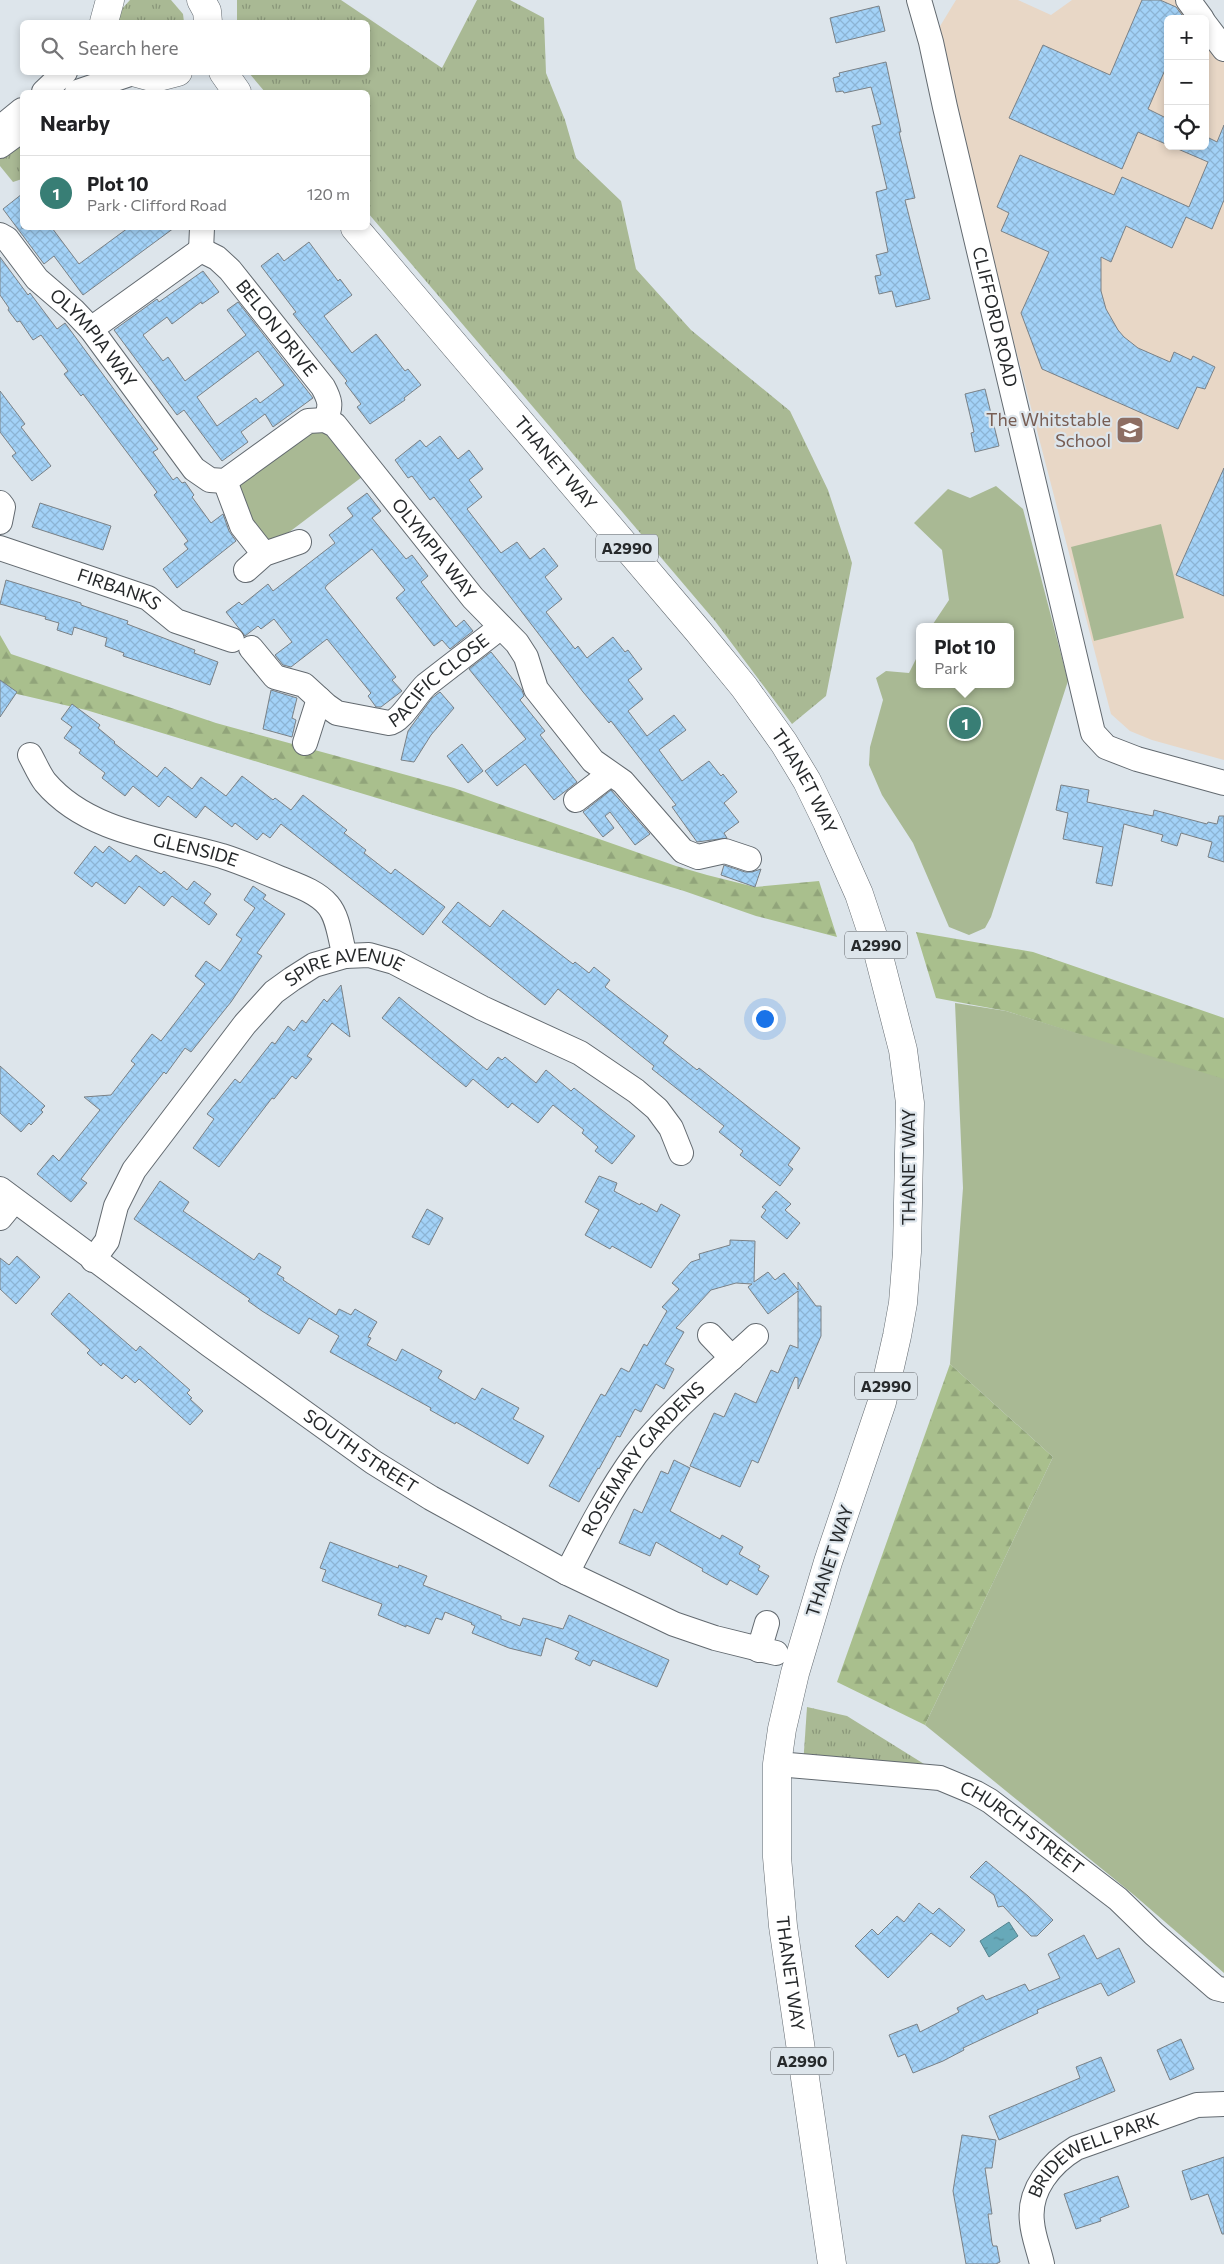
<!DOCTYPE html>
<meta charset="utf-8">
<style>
:root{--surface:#fff;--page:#f6f6f6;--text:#202124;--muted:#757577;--line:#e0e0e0;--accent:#387e75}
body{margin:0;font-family:Commissioner,sans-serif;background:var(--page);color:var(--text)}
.controls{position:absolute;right:15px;top:15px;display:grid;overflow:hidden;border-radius:8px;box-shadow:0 2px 8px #0003}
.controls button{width:45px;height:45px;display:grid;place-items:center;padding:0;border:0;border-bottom:1px solid var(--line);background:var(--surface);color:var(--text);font:25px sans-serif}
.you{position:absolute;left:764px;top:1018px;width:18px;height:18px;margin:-12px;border:4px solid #fff;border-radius:50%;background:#1a73e8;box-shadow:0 0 0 8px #1a73e833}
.badge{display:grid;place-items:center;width:32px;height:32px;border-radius:50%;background:var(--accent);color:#fff;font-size:16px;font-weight:700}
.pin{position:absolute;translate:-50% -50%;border:2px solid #fff;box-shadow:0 1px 5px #0006}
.popup{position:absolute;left:916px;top:623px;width:98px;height:65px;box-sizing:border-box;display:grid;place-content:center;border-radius:8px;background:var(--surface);filter:drop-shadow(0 1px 4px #0005);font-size:16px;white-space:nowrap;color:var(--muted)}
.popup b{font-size:19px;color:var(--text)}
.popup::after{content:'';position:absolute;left:50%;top:100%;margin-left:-10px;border:10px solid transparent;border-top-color:var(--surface)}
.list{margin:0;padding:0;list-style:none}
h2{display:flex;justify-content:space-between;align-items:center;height:65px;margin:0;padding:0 20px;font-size:21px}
h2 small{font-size:16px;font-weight:400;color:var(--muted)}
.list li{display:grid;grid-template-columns:32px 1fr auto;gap:15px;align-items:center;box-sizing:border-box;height:75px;padding:0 20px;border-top:1px solid var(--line)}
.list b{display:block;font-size:19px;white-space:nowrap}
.list p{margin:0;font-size:16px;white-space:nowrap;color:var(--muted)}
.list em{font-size:16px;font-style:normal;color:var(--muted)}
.icon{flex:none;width:28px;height:28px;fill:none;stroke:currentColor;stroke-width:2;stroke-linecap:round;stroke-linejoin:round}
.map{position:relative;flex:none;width:1224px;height:2264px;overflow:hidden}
.search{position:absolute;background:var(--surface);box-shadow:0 2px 8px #0003;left:20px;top:20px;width:350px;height:55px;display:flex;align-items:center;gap:12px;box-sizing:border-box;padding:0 18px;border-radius:8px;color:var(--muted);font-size:19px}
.panel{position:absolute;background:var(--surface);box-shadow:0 2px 8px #0003;left:20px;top:90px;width:350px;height:140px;border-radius:8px}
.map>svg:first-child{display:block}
</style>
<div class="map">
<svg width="1224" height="2264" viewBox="0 0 1224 2264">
<defs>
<pattern id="grass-tufts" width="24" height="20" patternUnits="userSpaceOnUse" patternTransform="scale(1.25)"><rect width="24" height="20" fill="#a9b994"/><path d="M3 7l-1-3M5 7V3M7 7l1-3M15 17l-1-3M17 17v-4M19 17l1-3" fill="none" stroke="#899679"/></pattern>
<pattern id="forest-firs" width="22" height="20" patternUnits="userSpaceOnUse" patternTransform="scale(1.25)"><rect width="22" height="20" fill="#a9bf8d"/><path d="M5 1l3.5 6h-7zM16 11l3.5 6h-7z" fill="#91a47a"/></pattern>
<pattern id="water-ripples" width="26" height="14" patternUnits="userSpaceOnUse" patternTransform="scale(1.25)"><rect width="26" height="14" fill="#67a9b9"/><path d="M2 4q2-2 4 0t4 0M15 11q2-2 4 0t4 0" fill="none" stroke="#558a97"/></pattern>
<pattern id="building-cross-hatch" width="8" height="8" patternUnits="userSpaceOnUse" patternTransform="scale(1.25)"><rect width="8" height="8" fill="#a3d2f7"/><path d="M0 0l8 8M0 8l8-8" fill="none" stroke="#8cb4d4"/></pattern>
</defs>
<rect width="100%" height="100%" fill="#dde5eb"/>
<!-- education -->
<polygon fill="#e8d7c6" points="956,0 1018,0 1051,15 1072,0 1191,0 1204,19 1168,19 1168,146 1205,146 1205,21 1224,49 1224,760 1152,740 1130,731 1111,714 934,36"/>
<!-- grass -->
<g fill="url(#grass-tufts)">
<polygon points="130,0 171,0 183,14 184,22 117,22 120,11"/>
<polygon points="237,0 341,0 442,68 477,0 510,0 544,18 546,73 565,120 576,158 621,201 636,269 691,330 790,411 828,490 852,563 826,696 792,724 715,621 368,213 368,92 265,92 249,73 368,72 368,22 237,22"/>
<polygon points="22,142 22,179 13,182 0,166 0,156"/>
<polygon points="807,1707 847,1716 961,1787 803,1766"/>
</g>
<!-- forest -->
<g fill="url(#forest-firs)">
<polygon points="0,635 11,654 216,723 454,788 676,866 707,875 755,887 819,881 837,937 756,916 684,891 86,710 0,690"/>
<polygon points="916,932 1033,952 1224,1018 1224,1081 1006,1011 936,998"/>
<polygon points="950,1364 1053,1457 925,1725 837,1682"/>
</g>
<!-- park -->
<g fill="#a9b994">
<polygon points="304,432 326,432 344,447 339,451 362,477 288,533 268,540 249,519 239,483"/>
<polygon points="996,486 1023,509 1068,681 991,917 985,928 969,935 949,927 913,843 882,795 869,765 870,747 883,700 876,678 886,671 909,673 920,651 920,684 1010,684 1010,627 931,627 949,600 942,550 914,523 948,489 970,498"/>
<polygon points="1161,524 1184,618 1094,641 1071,547"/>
<polygon points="955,1003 1006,1011 1224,1079 1224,1973 1134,1895 925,1725 1053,1457 950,1364 963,1188"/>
</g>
<!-- water -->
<polygon fill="url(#water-ripples)" stroke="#54838e" points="1009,1922 1018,1936 989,1957 980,1941"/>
<!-- building -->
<g fill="url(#building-cross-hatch)" stroke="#7a8186" fill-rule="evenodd">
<polygon points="1142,0 1160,0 1176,7 1185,19 1168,19 1168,63 1148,109 1168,119 1168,145 1138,132 1122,169 1009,118 1043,45 1110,75"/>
<polygon points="879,6 885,31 836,43 830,18"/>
<polygon points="886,62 901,132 899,132 915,198 905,200 930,299 896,307 892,291 879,294 875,276 881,275 876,255 888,252 876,192 887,189 872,126 881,124 871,87 844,93 843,91 836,92 833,78 840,76 839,73"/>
<polygon points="1224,125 1224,200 1212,229 1186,217 1172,248 1126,226 1111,262 1101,257 1101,291 1106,309 1118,330 1124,337 1138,348 1170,362 1174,352 1191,360 1193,356 1215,367 1205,389 1197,387 1178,429 1042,369 1021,313 1049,252 1001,231 1009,213 997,207 1020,155 1114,195 1122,177 1189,207 1208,162 1171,146 1205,146 1205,136 1217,142"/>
<polygon points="22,194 22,228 52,228 79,264 128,228 174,228 83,295 54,256 44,264 3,209"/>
<polygon points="309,242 338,281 340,279 352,295 324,316 352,353 376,334 405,371 408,369 421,385 404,398 405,400 370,424 357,407 361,404 345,383 347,381 293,314 296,312 261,266 278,253 284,261"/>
<polygon points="0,257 28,295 30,293 57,329 65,323 158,449 153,452 173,480 177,477 182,483 185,482 194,495 192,497 211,523 223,514 229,531 236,541 177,588 163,569 188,549 184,544 188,541 154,495 157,492 83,394 81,396 64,374 68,371 41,335 33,340 20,321 17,322 8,310 9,308 0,295"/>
<path d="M203,271L219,292L202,304L201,302L172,324L167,317L143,335L163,361L168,357L185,381L246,335L227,310L238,302L313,398L273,427L265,414L241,432L248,442L222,461L184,410L177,415L114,330L157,299L159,302ZM258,351L284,385L260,403L256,398L217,426L197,397Z"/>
<polygon points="985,389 999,446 975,452 971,433 974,432 965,394"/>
<polygon points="0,391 25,424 21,427 51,466 32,481 12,456 16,453 0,432"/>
<polygon points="440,436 458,459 469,450 483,469 469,480 482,497 467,509 501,553 517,542 530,559 544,548 558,566 545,577 562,599 546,612 575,649 578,646 587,658 613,637 625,652 628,650 642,669 628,680 643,699 628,711 647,736 674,715 686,730 659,750 682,781 709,761 721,776 723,774 737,792 724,803 739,822 724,833 727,838 697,842 672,807 676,805 611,721 609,723 583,692 434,497 430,500 412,476 408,478 395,460 420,440 426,447"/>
<polygon points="1224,468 1224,596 1176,575"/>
<polygon points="367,493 381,511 372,518 406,559 412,555 428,576 421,582 456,627 464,620 473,631 450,649 442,640 434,646 396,598 405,590 372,549 327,585 325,588 396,677 392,680 402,691 381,707 376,707 368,696 371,693 327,639 291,667 283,665 275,655 292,642 274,619 261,629 258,626 245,636 226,612 239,602 242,605 268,584 273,591 335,543 329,535 353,516 347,508"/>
<polygon points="40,503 111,526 103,550 32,527"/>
<polygon points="6,580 81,603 81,605 128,621 127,624 195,650 194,653 218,662 210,685 123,656 124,653 105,646 107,638 74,627 72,635 57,630 59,623 45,619 46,617 0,604"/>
<polygon points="491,652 522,690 524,696 520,700 545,731 540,735 577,782 554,800 525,764 497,786 485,771 526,739 469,669"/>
<polygon points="0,680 17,692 0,717"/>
<polygon points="271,690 297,698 292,718 296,720 292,737 263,729"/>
<polygon points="440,692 454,708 431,735 414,762 401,760 408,731 432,698"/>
<polygon points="72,704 100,725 98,728 115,742 114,743 157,777 165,767 192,789 201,777 226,796 242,776 273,800 275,798 291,810 303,795 347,830 344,833 366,850 364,853 391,874 395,869 445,907 423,935 281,824 270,838 263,833 257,840 235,823 232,827 205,806 196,818 168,796 159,807 133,786 125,796 102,778 105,773 79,753 81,750 64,738 72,727 61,719"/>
<polygon points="462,744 483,771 468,783 447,756"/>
<polygon points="1061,785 1089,790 1087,802 1153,816 1154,810 1207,824 1208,822 1217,824 1219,816 1224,816 1224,862 1208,857 1212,842 1181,833 1177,846 1161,841 1163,835 1124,824 1112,886 1096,883 1103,847 1063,839 1068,813 1056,810"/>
<polygon points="611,790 650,834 635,845 610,812 605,816 614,828 603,837 583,812"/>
<polygon points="95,846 103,853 109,846 130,862 136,855 161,874 164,871 187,890 194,881 211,894 204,903 217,914 209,925 172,896 164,906 139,886 125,904 96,882 92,887 74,873"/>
<polygon points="724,865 745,872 752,872 761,869 755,887 721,875"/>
<polygon points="253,886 266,895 263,899 285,914 257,953 262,956 231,1002 191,1052 185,1048 166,1074 164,1072 119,1129 81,1179 87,1183 71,1202 37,1174 53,1155 59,1161 100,1110 84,1097 111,1095 135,1064 131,1061 152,1034 161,1041 205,984 195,976 206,961 220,971 223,967 242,939 236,935 255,908 244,900"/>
<polygon points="458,902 490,927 503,910 573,964 575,962 589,973 594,967 610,980 605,987 668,1036 663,1043 697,1070 699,1068 800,1148 788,1165 793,1169 780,1186 740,1155 743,1151 719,1132 724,1126 652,1069 654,1066 558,989 545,1005 442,922"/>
<polygon points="341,985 350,1037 332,1023 307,1056 312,1059 296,1079 292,1076 274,1099 272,1098 219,1167 193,1148 214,1119 207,1114 235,1079 240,1083 272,1042 275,1044 288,1026 294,1031 302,1020 306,1023 324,999 327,1002"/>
<polygon points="399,997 487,1070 498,1057 502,1060 505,1057 536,1083 546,1070 571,1091 574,1088 635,1136 612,1164 595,1151 598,1147 582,1133 584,1130 553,1105 538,1123 512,1103 508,1108 473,1079 466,1087 382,1018"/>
<polygon points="0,1066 45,1106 41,1110 43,1112 31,1125 29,1123 21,1132 0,1113"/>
<polygon points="599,1176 617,1183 614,1191 640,1205 641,1203 657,1212 661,1204 680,1215 651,1268 612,1246 610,1249 585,1235 599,1210 585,1202"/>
<polygon points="160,1181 189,1202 183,1211 254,1260 259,1253 281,1267 277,1274 284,1278 283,1280 336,1315 339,1309 351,1315 355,1309 377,1322 368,1337 371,1338 367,1345 396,1361 402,1349 442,1371 438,1378 475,1400 482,1388 519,1408 513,1419 544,1436 528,1464 456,1422 455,1424 430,1410 431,1408 330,1352 339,1336 309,1318 299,1334 262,1311 248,1301 250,1299 134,1219"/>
<polygon points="776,1191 791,1204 785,1210 800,1223 787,1239 761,1217 766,1210 762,1207"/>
<polygon points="427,1209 443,1218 429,1245 412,1237"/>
<polygon points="730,1240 755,1241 754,1282 768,1272 775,1280 784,1273 798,1290 798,1282 816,1306 821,1306 821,1336 798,1389 798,1378 795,1377 758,1463 752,1460 740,1487 690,1466 714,1413 724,1417 735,1393 756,1403 771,1370 778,1373 790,1345 798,1348 798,1291 768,1314 748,1287 752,1284 736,1283 711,1290 676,1328 684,1332 665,1364 674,1369 664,1389 656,1384 641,1412 635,1409 620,1437 617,1436 599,1469 598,1468 579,1502 549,1486 601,1394 605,1396 621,1368 629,1372 644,1344 647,1346 667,1311 662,1307 679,1289 672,1283 691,1262 700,1259 699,1254 730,1245"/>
<polygon points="17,1256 40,1277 16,1304 0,1289 0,1258 9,1265"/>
<polygon points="69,1293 136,1351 140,1346 190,1390 187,1393 192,1398 190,1399 203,1411 190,1425 139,1379 135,1383 126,1375 122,1379 103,1363 101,1366 87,1353 90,1350 51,1314"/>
<polygon points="674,1460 690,1468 670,1511 720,1539 722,1535 743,1547 739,1554 760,1566 758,1570 769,1576 757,1595 730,1580 727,1585 702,1571 703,1569 656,1542 650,1556 619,1543 634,1509 642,1513 661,1471 668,1474"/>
<polygon points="330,1542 398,1568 399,1565 427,1576 423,1585 501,1616 501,1619 520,1626 523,1618 563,1629 569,1615 669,1660 657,1687 593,1660 590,1666 575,1659 579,1652 546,1638 541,1656 509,1648 472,1633 475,1626 471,1624 472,1623 445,1612 442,1620 436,1618 429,1634 406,1625 406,1627 378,1615 382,1604 322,1581 326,1570 320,1568"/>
<polygon points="986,1861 1028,1896 1053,1920 1037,1936 1031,1936 1003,1906 998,1907 994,1895 970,1877"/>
<polygon points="919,1903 933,1914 939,1908 965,1930 950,1947 931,1933 888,1978 855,1946 872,1929 878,1935 897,1916 904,1922"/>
<polygon points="1084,1935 1097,1959 1119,1948 1135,1982 1108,1996 1101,1983 1037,2010 1038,2013 963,2048 964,2050 943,2061 913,2073 905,2054 898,2057 889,2035 917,2024 920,2032 959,2012 957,2008 983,1995 986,2000 1025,1984 1029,1991 1060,1978 1048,1954"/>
<polygon points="1181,2039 1194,2069 1170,2080 1157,2050"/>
<polygon points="1101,2057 1115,2091 999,2140 989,2116 1080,2078 1076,2067"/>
<polygon points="962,2135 996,2140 992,2168 985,2168 992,2214 988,2214 992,2243 993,2246 997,2246 1000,2262 996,2264 966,2264 953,2191"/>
<polygon points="1224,2157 1224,2234 1222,2234 1208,2194 1191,2200 1182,2171"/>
<polygon points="1118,2176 1129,2207 1100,2218 1101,2221 1076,2229 1064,2194"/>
</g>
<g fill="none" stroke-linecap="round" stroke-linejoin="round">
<defs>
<g id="minor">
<path id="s1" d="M919,0L931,42L945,107L1093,733L1106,747L1137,759L1224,783"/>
<polyline points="1188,0 1202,19"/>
<polyline points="1205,24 1224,49"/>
<polyline points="44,92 65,72"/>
<polyline points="77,92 133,73"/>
<polyline points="0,128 22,110"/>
<polyline points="0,146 22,130"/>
<path id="s2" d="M0,235L7,239L37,279L73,310L91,329L194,469L210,480L225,481L308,421L325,420L335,425L473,598L517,643L526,657L536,689L593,761L623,782L683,851L698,857L725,851L749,859"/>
<path id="s3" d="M201,250L217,258L230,270L323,387C330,400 332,406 325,420"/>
<polyline points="201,250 202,228"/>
<polyline points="91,329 201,250"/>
<polyline points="225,481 242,526 264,554"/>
<polyline points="0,503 3,507 0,522"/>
<path id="s4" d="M0,548L148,598L176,621L232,640"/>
<polyline points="246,570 264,554 299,542"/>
<path id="s5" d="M251,648L275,677L304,685L327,706L337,713L389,723C402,721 415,695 426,685L501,627"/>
<polyline points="305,743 319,699"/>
<path id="s6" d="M30,755C35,764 39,774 45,782C88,833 162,839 222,856C241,862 260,870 279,878C296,885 316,891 328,905C339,918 340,940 345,956"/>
<polyline points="576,800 610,774"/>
<path id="s7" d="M0,1189L210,1345L373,1462L431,1498L567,1573L674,1624L715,1638L776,1653"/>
<polyline points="0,1218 14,1201"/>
<path id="s8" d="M93,1260L107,1241L116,1206L134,1170L245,1024L274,992L292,979L314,965L345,956L369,955L394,962L482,1008L580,1053L636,1091L657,1109L671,1128L681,1153"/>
<polyline points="710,1335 732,1358"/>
<path id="s9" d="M567,1573C588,1532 609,1491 636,1454C670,1410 715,1374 756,1336"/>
<polyline points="759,1650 767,1623"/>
<path id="s10" d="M777,1764L940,1778L976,1793L990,1801L1118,1899L1154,1934L1216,1988L1224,1990"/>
<path id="s11" d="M1042,2264C1039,2250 1033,2236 1032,2222C1028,2190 1051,2163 1076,2148L1197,2105L1224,2104"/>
</g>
<g id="major">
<polyline points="201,0 207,11 208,22"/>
<polyline points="104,22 110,0"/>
<polyline points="133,72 155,78 178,72"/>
<polyline points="223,72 237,92"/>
<path id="s12" d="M355,228L698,631L744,687L784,743L807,781L827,822L859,894L876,945L903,1050L910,1103L907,1252L903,1303L897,1336L882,1402L828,1562L795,1673L782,1729L777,1764V1857L783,1926L832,2264"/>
</g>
</defs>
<!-- minor casing -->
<use href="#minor" stroke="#636a70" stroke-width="26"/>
<!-- major casing -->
<use href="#major" stroke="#636a70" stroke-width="29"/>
<!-- minor -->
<use href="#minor" stroke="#fff" stroke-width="24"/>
<!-- major -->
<use href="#major" stroke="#fff" stroke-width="28"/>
</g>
<!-- icons -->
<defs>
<symbol id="school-square" viewBox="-11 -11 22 22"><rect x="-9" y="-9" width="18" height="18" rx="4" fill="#8d6e63" stroke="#dde5eb"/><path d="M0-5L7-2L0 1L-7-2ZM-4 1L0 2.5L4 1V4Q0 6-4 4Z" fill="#fff"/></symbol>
</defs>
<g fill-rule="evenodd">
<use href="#school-square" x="1114" y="414" width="32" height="32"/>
</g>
<g text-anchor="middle" stroke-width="4.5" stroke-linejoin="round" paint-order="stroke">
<!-- shield labels -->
<g fill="#dde5eb" stroke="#5d6165" stroke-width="1">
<rect x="596" y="534.5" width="62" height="27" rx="4"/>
<rect x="845" y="931.5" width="62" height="27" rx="4"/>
<rect x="855" y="1372.5" width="62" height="27" rx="4"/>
<rect x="771" y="2047.5" width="62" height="27" rx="4"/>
</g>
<g font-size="16" font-weight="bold" fill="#26292b">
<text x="627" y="554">A2990</text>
<text x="876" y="951">A2990</text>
<text x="886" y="1392">A2990</text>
<text x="802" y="2067">A2990</text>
</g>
<!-- street labels -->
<g font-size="18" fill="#26292b" stroke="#dde5eb">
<text dy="6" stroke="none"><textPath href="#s1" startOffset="326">CLIFFORD ROAD</textPath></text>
<text dy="6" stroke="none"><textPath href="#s3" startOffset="110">BELON DRIVE</textPath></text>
<text dy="6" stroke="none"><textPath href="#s2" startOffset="140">OLYMPIA WAY</textPath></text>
<text dy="6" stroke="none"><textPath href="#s12" startOffset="309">THANET WAY</textPath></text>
<text dy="6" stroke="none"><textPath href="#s2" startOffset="629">OLYMPIA WAY</textPath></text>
<text dy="6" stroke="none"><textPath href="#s4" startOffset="126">FIRBANKS</textPath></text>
<text dy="6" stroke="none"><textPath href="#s5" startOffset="230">PACIFIC CLOSE</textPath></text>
<text dy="6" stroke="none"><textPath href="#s12" startOffset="714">THANET WAY</textPath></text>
<text dy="6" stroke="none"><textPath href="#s6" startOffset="199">GLENSIDE</textPath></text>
<text dy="6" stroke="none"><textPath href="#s8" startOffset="405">SPIRE AVENUE</textPath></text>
<text transform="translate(909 1167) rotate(-90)" y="6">THANET WAY</text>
<text dy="6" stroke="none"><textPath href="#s7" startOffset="446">SOUTH STREET</textPath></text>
<text dy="6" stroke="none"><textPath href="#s9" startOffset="138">ROSEMARY GARDENS</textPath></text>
<text transform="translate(830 1561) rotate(-72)" y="6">THANET WAY</text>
<text dy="6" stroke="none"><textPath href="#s10" startOffset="260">CHURCH STREET</textPath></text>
<text dy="6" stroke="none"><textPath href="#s12" startOffset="1944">THANET WAY</textPath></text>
<text dy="6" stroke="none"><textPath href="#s11" startOffset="145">BRIDEWELL PARK</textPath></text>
</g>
<!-- education labels -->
<g font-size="18" fill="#785e54" stroke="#dde5eb" text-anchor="end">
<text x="1111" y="426">The Whitstable<tspan x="1111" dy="21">School</tspan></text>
</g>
</g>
</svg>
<div class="controls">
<button>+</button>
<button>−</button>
<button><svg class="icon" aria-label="locate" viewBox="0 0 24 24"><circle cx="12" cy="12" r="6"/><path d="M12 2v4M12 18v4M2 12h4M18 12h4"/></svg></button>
</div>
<div class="you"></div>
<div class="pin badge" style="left:965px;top:723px">1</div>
<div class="popup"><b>Plot 10</b>Park</div>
<div class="search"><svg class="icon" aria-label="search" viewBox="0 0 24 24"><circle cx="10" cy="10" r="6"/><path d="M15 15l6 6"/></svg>Search here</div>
<section class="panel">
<h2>Nearby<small></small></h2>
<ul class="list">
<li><span class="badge">1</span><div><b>Plot 10</b><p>Park · Clifford Road</p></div><em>120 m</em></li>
</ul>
</section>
</div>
